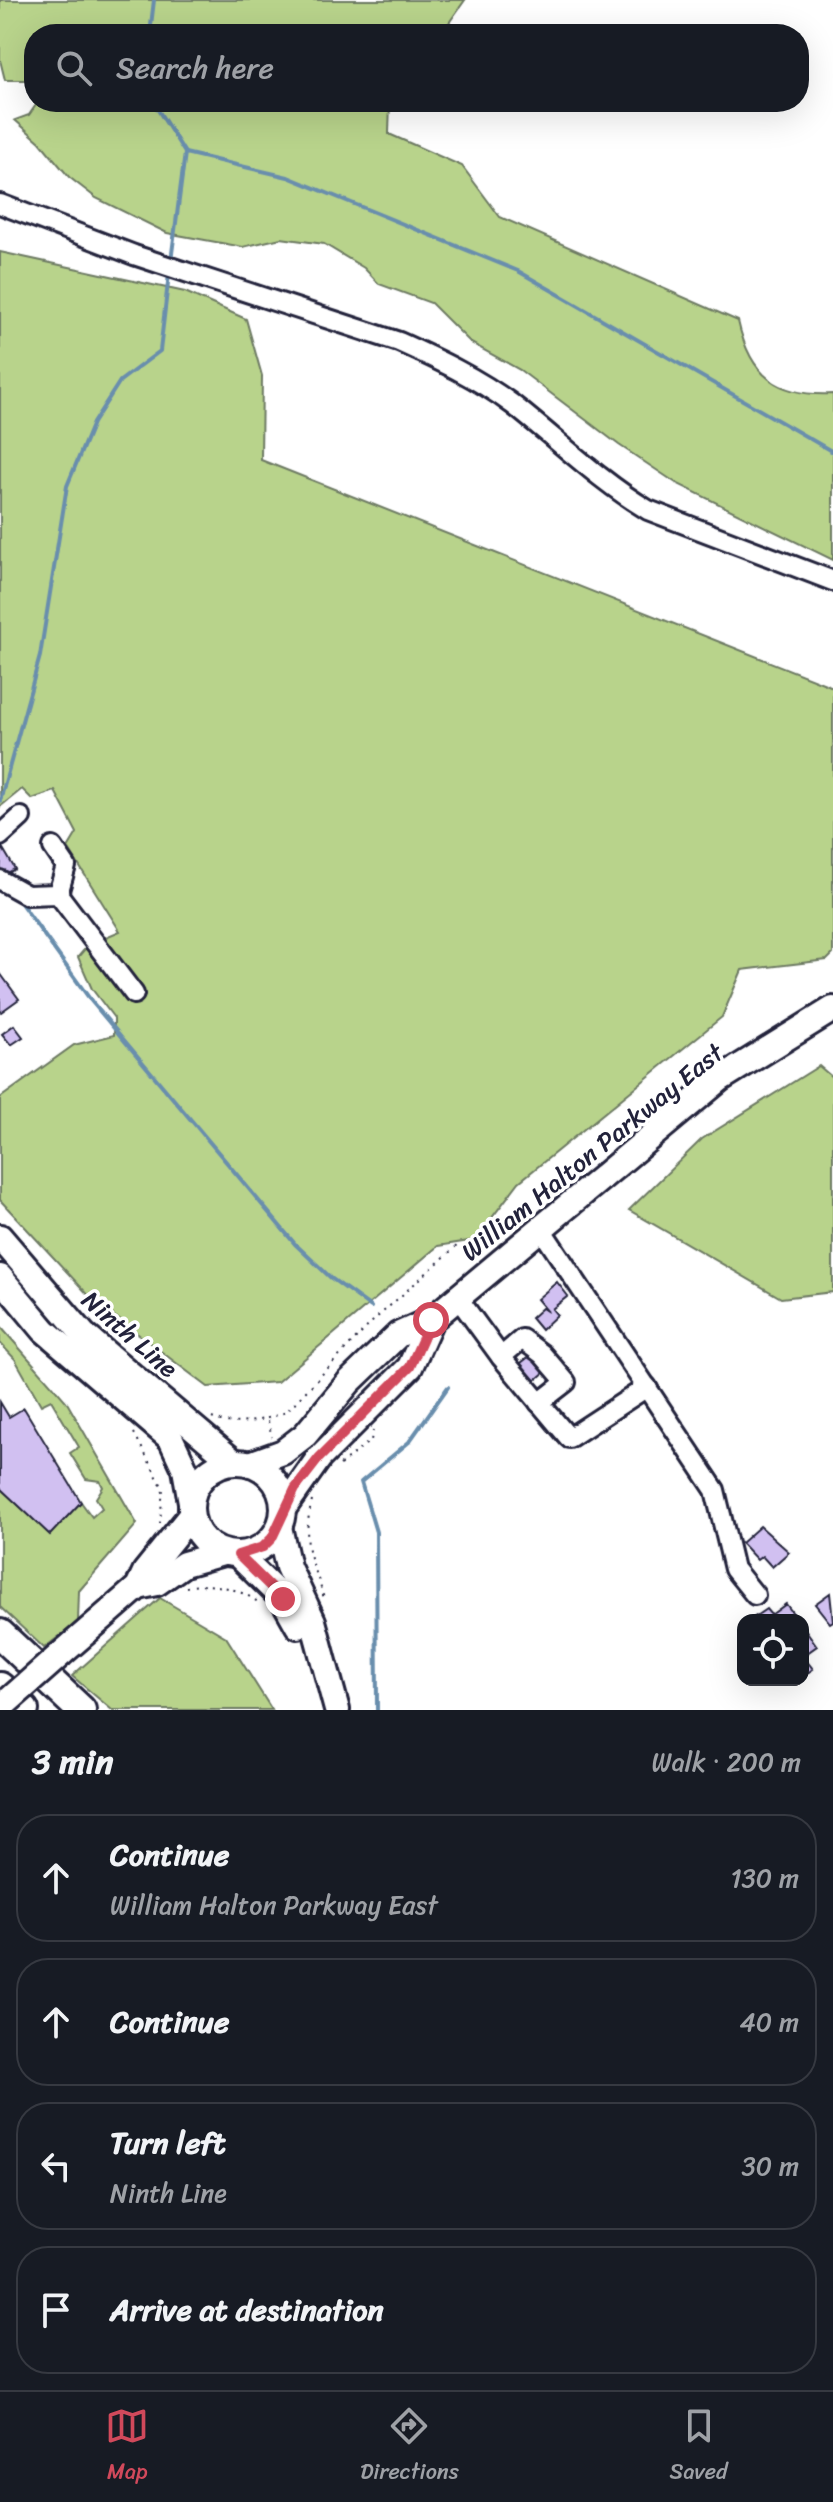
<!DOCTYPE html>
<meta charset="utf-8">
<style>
:root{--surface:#171b24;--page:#20242c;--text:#f1f3f6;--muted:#9ea1a6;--line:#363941;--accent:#d1495b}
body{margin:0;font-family:Sriracha,sans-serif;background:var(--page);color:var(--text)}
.controls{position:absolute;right:24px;bottom:24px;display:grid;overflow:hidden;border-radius:16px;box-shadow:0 8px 32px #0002}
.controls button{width:72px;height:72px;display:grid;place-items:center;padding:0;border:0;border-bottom:2px solid var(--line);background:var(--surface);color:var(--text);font:40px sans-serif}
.stop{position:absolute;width:24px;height:24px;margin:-18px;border:6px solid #d1495b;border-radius:50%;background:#fff}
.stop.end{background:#d1495b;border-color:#fff;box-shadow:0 2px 8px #0008}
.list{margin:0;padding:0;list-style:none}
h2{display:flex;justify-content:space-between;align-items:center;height:104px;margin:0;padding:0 32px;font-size:34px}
h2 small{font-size:26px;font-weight:400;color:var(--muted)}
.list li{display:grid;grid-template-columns:52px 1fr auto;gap:24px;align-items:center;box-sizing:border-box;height:128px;margin:0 16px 16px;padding:0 16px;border:2px solid var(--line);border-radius:32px}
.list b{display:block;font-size:30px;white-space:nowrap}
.list p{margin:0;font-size:26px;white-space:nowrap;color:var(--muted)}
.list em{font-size:26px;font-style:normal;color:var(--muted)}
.icon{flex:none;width:44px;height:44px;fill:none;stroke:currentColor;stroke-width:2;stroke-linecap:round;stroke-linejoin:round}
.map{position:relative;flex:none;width:833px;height:1710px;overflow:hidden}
.search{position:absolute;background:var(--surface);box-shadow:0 8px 32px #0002;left:24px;right:24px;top:24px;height:88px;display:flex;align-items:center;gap:20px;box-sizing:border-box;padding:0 28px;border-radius:32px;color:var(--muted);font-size:30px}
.sheet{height:680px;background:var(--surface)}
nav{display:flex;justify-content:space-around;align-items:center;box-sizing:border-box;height:112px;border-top:2px solid var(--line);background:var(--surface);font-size:22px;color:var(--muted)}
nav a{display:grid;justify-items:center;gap:4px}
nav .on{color:var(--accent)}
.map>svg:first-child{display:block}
</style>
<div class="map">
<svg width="833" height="1710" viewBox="0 0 833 1710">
<rect width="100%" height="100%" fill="#fff"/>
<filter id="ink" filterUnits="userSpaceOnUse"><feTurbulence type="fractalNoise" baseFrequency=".0125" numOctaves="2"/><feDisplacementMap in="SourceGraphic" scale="16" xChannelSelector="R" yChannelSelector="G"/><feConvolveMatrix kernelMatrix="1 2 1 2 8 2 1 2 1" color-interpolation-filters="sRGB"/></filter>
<g filter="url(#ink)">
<!-- green -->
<g fill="#b8d38b" stroke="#6d7a63" stroke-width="2">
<polygon points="0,0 465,0 441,34 34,34 34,80 5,80 0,60"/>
<path d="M38,102H390L389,134L462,166L500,217L738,321C750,376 778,397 833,394V560L676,483L619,445L520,370L471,343L431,303L379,284L364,268L324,244L281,238L243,247L167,233L96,198L69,177L40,142L15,120L29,115Z"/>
<polygon points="0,252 185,292 246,319 262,376 261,460 833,687 833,954 827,960 742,970 722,1017 519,1182 475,1240 438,1246 277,1382 208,1387 93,1300 0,1200 0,1098 74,1045 114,1035 114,1018 92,989 78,957 89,944 120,931 68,848 77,833 55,791 32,799 22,789 0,807"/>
<polygon points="819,1066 833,1078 833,1292 781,1298 629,1210 702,1139"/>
<polygon points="0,1326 66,1401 137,1524 79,1591 78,1622 44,1648 0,1607 0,1488 50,1534 81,1502 92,1517 102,1508 96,1498 103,1487 100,1481 86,1479 70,1453 79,1447 51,1400 41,1405 15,1359 0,1343"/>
<polygon points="160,1598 226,1637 272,1710 112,1710 72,1676"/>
</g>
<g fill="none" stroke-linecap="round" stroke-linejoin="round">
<!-- stream -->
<g stroke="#698ead" stroke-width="4">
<polyline points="150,34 154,0"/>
<polyline points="153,102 185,153 171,261"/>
<polyline points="185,153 288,177 518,271 833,452"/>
<polyline points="0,801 40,656 67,486 93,423 120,381 160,351 169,274"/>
<polyline points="18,899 92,1002 295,1244 331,1278 371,1307"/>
<polyline points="377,1710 376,1532 361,1482 409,1442 448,1387"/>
</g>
</g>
<!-- building -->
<g fill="#d1c0f1" stroke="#22223b" stroke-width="2">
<polygon points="2,847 15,869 2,876 0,871"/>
<polygon points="0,973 19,999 1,1012 0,1011"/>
<polygon points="14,1025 23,1037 11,1045 2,1034"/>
<polygon points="557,1282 568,1296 552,1309 557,1315 541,1330 531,1318 542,1308 548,1312 537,1299"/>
<polygon points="531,1355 546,1371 531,1384 516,1367"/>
<polygon points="0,1402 9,1417 24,1408 81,1502 50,1535 0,1488"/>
<polygon points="760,1526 789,1552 772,1567 762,1556 757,1560 741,1543"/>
<polygon points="830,1593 833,1621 830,1623 815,1604"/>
<polygon points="786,1604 798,1620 750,1620 766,1609 771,1615"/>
<polygon points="803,1626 817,1646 803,1656 813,1669 803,1676"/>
</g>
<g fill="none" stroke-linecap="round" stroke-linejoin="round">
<defs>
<g id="minor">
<path d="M0,204L134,255L399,342C439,360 477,378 512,404C557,439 598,480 648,510L833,581"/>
<polyline points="0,836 21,817"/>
<polyline points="53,847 66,866 58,894"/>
<polyline points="0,880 27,895 58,894 134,994"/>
<polyline points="541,1229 715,1490 734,1569 755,1595"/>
<polyline points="458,1298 501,1357 569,1438 647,1387"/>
<polyline points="501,1357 522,1339 542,1354 566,1382 539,1403"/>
</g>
<g id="major">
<polyline points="0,1237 84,1335 234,1462"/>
<polyline points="0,1277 44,1330 171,1439 185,1469 191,1502"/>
<circle cx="237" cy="1508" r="46"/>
<polyline points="250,1464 283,1452 305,1435 349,1382 398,1335 431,1320 720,1079 833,1009"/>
<polyline points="283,1509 319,1458 410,1367 431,1320"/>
<polyline points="279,1527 288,1567 313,1621 337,1710"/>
<polyline points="238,1555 283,1599 298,1626"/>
<polyline points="138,1587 157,1583 184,1564 223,1553"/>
<polyline points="61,1654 138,1587 145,1572 191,1515"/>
</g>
<g id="highway">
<polyline points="0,1634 81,1710"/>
<polyline points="0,1687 24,1710"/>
</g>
</defs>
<!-- minor casing -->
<use href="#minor" stroke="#22223b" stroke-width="24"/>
<!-- major casing -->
<use href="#major" stroke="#22223b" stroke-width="30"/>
<!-- highway casing -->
<use href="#highway" stroke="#22223b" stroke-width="34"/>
<!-- path -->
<g stroke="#22223b" stroke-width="2" stroke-dasharray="2 6" stroke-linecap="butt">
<path d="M212,1418C234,1428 265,1420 286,1412L374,1320L460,1243"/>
<polyline points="268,1421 272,1437"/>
<polyline points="134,1433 163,1488 160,1523"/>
<polyline points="340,1465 371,1440 373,1431"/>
<path d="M312,1501C300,1549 313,1556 324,1599"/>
<path d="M186,1587C210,1582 238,1587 259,1603"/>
</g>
<!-- minor -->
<use href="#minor" stroke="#fff" stroke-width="18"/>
<!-- major -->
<use href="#major" stroke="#fff" stroke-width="24"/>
<!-- highway -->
<use href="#highway" stroke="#fff" stroke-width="28"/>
<defs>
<polyline id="major-bridge" points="0,1708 61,1654"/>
</defs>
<!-- major-bridge casing -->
<use href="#major-bridge" stroke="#22223b" stroke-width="30" stroke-linecap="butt"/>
<!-- major-bridge -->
<use href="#major-bridge" stroke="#fff" stroke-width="24"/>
</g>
</g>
<g fill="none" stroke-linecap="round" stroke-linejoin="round" filter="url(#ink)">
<!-- route -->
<polyline stroke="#d1495b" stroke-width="10" points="283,1599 238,1555 263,1547 272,1538 295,1489 319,1458 410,1367 431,1320"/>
</g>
<g text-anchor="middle" stroke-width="7" stroke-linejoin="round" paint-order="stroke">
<!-- street labels -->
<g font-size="26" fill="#22223b" stroke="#fff">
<text transform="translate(592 1152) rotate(-39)" y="9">William Halton Parkway East</text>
<text transform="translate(130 1334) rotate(41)" y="9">Ninth Line</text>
</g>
</g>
</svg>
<div class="controls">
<button><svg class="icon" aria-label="locate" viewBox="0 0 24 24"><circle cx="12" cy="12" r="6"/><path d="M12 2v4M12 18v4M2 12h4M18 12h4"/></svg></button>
</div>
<div class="stop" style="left:431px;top:1320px"></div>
<div class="stop end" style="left:283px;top:1599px"></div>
<div class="search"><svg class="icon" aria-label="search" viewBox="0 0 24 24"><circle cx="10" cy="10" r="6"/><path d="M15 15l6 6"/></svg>Search here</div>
</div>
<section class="sheet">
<h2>3 min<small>Walk · 200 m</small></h2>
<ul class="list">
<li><svg class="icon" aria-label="ahead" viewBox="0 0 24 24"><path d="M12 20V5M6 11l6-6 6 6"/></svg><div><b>Continue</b><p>William Halton Parkway East</p></div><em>130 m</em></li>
<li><svg class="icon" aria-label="ahead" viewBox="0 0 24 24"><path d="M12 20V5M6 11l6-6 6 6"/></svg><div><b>Continue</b></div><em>40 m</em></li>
<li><svg class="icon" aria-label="left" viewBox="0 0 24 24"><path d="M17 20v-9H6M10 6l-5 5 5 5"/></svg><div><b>Turn left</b><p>Ninth Line</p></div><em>30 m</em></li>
<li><svg class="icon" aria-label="arrive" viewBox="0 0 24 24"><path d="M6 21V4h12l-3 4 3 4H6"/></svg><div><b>Arrive at destination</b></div></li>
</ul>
</section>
<nav>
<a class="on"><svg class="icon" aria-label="map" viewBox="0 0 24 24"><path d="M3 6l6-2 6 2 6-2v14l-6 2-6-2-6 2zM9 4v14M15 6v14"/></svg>Map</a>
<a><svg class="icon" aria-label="directions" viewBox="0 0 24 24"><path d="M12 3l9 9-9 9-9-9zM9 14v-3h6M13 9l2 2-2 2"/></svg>Directions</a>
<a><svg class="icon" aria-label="saved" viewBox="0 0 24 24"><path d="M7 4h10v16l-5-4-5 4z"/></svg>Saved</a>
</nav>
